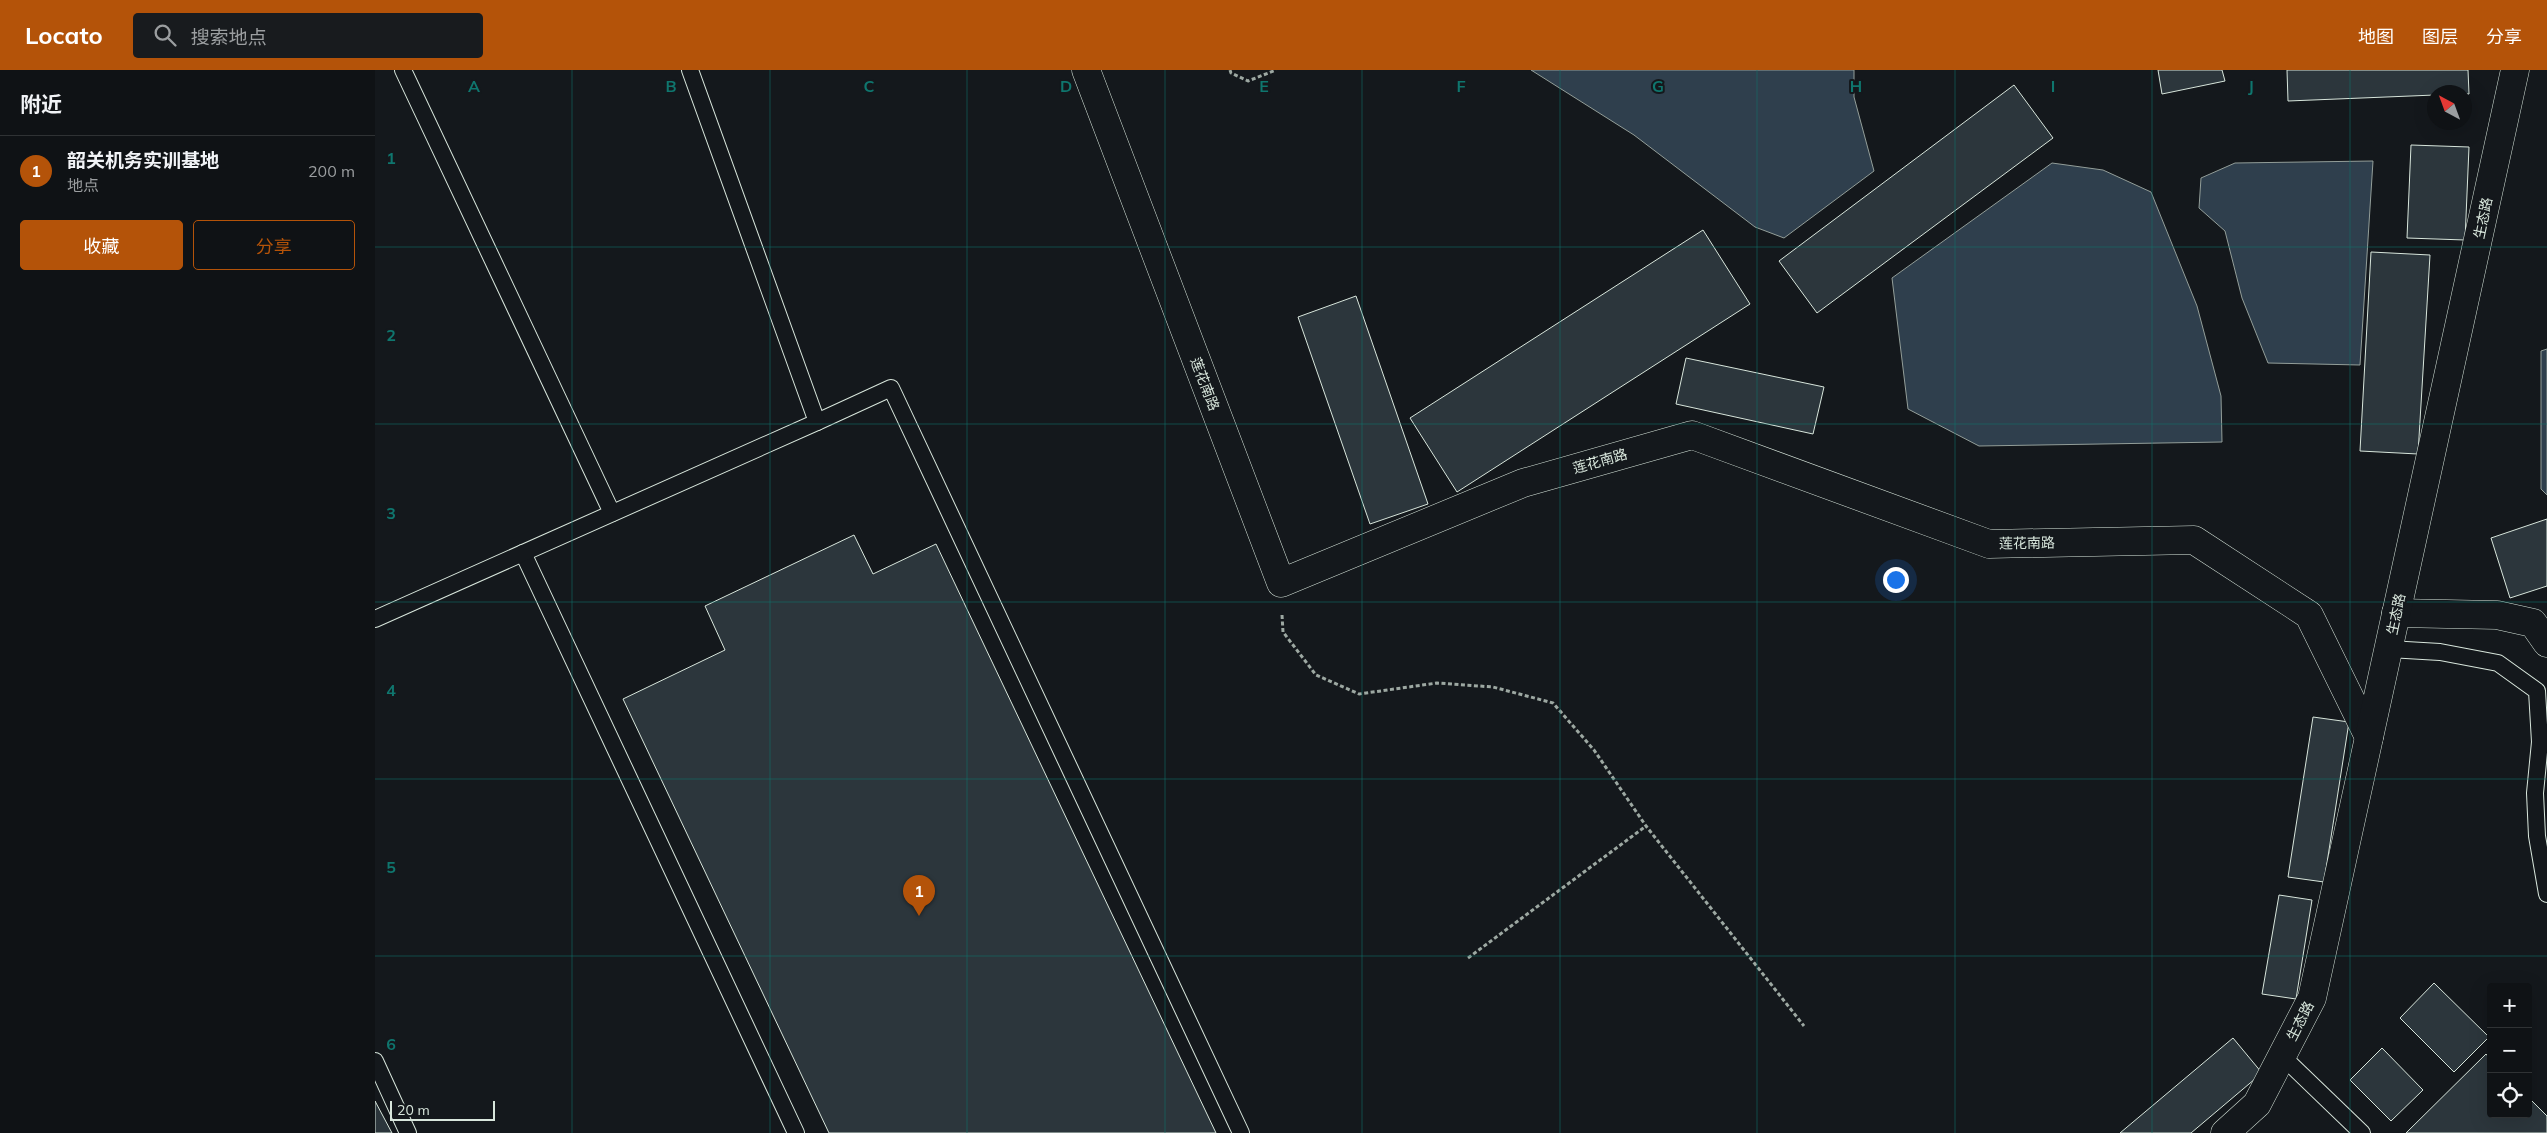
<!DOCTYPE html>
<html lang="zh">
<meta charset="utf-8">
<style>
:root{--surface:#0f1215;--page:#181b1e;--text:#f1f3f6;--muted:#9b9ea0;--line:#2f3234;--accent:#b45309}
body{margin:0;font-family:Mulish,"Noto Sans SC",sans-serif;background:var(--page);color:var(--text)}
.controls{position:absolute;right:15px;bottom:15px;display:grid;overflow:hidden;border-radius:5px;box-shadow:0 5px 20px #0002}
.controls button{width:45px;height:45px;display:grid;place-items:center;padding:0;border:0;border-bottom:1px solid var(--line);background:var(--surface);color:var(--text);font:25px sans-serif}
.compass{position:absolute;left:2052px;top:15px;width:45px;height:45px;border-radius:50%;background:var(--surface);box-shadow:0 5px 20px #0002;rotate:319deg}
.scale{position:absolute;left:15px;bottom:12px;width:105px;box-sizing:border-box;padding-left:5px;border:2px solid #d8e6dc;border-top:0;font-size:14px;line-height:18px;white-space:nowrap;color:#d8e6dc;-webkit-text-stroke:4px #14181c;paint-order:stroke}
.you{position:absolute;left:1520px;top:509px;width:18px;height:18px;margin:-12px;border:4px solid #fff;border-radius:50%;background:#1a73e8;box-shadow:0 0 0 8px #1a73e833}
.badge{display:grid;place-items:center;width:32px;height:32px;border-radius:50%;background:var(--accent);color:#fff;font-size:16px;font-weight:700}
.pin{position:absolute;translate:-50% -41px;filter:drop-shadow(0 1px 2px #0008)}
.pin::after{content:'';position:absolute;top:26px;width:18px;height:15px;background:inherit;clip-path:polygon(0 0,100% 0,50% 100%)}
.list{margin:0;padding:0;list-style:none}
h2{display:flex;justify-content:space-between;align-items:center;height:65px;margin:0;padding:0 20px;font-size:21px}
h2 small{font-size:16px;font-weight:400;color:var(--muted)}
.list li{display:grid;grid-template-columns:32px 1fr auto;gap:15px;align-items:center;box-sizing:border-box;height:70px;padding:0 20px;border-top:1px solid var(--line)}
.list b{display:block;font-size:19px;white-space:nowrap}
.list p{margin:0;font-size:16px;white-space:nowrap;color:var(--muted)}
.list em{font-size:16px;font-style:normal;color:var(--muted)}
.actions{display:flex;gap:10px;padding:15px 20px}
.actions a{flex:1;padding:11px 0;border:1px solid var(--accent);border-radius:5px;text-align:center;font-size:18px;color:var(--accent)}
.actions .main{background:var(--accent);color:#fff}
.icon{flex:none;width:28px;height:28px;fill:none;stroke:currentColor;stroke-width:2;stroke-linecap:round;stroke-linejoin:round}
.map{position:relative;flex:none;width:2172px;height:1063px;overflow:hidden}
header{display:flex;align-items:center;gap:30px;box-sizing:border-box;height:70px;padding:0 25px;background:var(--accent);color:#fff}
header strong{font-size:24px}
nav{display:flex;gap:28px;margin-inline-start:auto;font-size:18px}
.search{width:350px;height:45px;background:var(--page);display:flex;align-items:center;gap:12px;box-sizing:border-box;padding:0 18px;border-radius:5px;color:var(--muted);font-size:19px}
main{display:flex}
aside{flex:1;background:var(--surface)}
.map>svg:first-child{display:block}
</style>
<header>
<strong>Locato</strong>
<div class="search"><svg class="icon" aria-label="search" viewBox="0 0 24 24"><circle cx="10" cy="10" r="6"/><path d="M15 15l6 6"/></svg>搜索地点</div>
<nav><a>地图</a><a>图层</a><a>分享</a></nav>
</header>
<main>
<aside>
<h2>附近<small></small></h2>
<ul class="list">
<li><span class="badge">1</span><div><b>韶关机务实训基地</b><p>地点</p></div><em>200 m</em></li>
</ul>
<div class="actions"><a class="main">收藏</a><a>分享</a></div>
</aside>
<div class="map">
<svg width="2172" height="1063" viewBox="0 0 2172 1063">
<rect width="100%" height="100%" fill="#14181c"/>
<!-- water -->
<g fill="#2f3f4d" stroke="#939e99">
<polygon points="1156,0 1479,0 1479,27 1499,101 1409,168 1380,157 1259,65"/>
<polygon points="1998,91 1985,295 1893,293 1867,228 1850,161 1824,138 1826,108 1860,93"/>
<polygon points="1677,93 1728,100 1776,122 1822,236 1846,326 1847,372 1604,376 1533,339 1517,208"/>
<polygon points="2172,279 2172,425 2166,419 2166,281"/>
</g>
<!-- building -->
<g fill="#2c363c" stroke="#d8e6dc">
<polygon points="1783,0 1847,0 1850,11 1787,24"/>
<polygon points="1912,0 2093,0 2094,24 2060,22 2060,25 1913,31"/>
<polygon points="1639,15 1678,68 1442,243 1404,191"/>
<polygon points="2036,75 2094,77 2090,170 2032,168"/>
<polygon points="1328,160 1375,234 1082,422 1035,348"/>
<polygon points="1996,182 2055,185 2043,384 1985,381"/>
<polygon points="981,226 1053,434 995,454 923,247"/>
<polygon points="1311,288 1449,317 1438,364 1301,334"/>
<polygon points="2172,449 2172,516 2135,528 2116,468"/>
<polygon points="479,465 498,504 561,474 841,1063 454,1063 248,629 350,580 330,536"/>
<polygon points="1938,647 1974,652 1949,812 1913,807"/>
<polygon points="1904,825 1937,830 1921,929 1887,924"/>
<polygon points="2059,913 2114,967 2079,1002 2025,948"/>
<polygon points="1858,968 1887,1003 1816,1063 1745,1063"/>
<polygon points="2007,978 2048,1020 2016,1051 1975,1010"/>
<polygon points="2111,984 2116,990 2116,1044 2153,1044 2153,1027 2172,1046 2172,1063 2031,1063"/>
<polygon points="0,1031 17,1063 0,1063"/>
</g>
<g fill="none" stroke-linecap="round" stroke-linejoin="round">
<defs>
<g id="lane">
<polyline points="28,0 237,443"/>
<polyline points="442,352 516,318 866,1063"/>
<polyline points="148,483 421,1063"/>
<polyline points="0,549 442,352 315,0"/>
<polyline points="2014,579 2065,582 2123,593 2162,621 2165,672 2160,723 2162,766 2172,824"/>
<polyline points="1907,986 1987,1063"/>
<polyline points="0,991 33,1063"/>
</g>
<g id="street">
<polyline points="711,0 906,513 1148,413 1317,365 1614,474 1819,470 1934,545 1994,667"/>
<polyline points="2021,543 2122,545 2158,553 2172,573"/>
</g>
<polyline id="secondary" points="1850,1063 1882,1034 1937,928 2140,0"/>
</defs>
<!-- lane casing -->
<use href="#lane" stroke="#d8e6dc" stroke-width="18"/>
<!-- street casing -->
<use href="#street" stroke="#d8e6dc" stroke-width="29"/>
<!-- secondary casing -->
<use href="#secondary" stroke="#d8e6dc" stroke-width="29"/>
<!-- path -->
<g stroke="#9da8a2" stroke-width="3" stroke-dasharray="4 2.5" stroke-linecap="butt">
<polyline points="855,0 856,3 873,11 901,0"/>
<polyline points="907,545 908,562 941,605 984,624 1062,613 1118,617 1178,633 1219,680 1271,756 1429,956"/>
<polyline points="1093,888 1271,756"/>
</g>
<!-- lane -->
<use href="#lane" stroke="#14181c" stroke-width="16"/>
<!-- street -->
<use href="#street" stroke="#14181c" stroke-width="28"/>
<!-- secondary -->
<use href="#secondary" stroke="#14181c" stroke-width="28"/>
</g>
<!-- grid -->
<path fill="none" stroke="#0f766e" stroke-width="1" stroke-opacity="0.55" d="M197,0V1063M395,0V1063M592,0V1063M790,0V1063M987,0V1063M1185,0V1063M1382,0V1063M1580,0V1063M1777,0V1063M1975,0V1063M0,177H2172M0,354H2172M0,532H2172M0,709H2172M0,886H2172"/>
<g text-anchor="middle" stroke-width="4" stroke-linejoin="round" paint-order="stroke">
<!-- street labels -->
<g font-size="14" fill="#d8e6dc" stroke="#14181c">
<text transform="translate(2108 148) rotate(-78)" y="5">生态路</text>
<text transform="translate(830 314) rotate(69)" y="5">莲花南路</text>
<text transform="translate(1225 391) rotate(-16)" y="5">莲花南路</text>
<text transform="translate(1652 473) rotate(-1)" y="5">莲花南路</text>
<text transform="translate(2021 544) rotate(-78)" y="5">生态路</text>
<text transform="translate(1925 951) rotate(-63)" y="5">生态路</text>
</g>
</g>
<g font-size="16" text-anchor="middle" font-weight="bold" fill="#0f766e" stroke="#14181c" stroke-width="4" stroke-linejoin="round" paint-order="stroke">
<text x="99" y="22">A</text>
<text x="296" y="22">B</text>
<text x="494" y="22">C</text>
<text x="691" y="22">D</text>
<text x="889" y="22">E</text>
<text x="1086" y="22">F</text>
<text x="1283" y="22">G</text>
<text x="1481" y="22">H</text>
<text x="1678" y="22">I</text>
<text x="1876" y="22">J</text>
<text x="16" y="94">1</text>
<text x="16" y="271">2</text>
<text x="16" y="449">3</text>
<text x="16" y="626">4</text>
<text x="16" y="803">5</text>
<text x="16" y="980">6</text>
</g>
</svg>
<div class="controls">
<button>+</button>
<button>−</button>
<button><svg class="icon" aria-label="locate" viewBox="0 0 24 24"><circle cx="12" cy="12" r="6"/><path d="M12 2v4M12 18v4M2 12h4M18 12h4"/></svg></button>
</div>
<svg class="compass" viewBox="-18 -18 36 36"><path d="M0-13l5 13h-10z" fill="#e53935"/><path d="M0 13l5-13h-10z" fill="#9b9ea0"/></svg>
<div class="scale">20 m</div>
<div class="you"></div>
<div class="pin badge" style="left:544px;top:846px">1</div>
</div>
</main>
